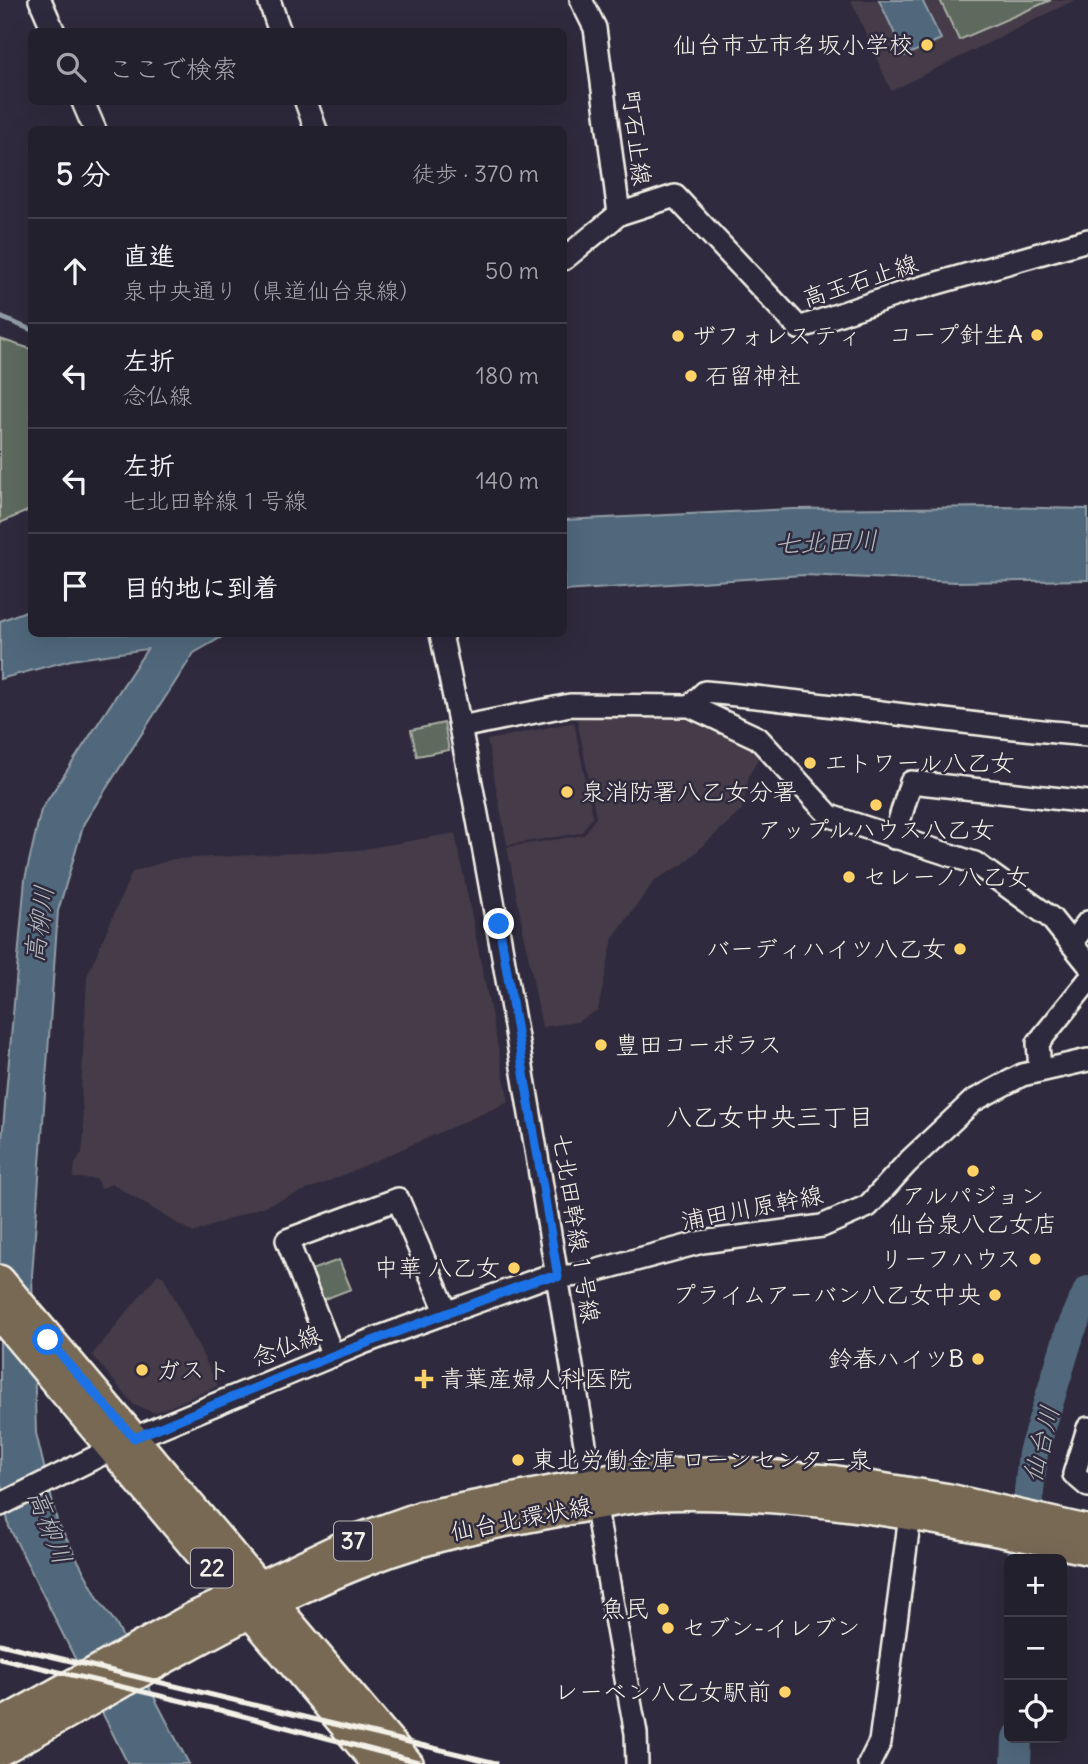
<!DOCTYPE html>
<html lang="ja">
<meta charset="utf-8">
<style>
:root{--surface:#23202e;--page:#2b2836;--text:#f1f3f6;--muted:#a3a3aa;--line:#403e4a}
body{margin:0;font-family:Delius,"Klee One",sans-serif;background:var(--page);color:var(--text)}
.controls{position:absolute;right:21px;bottom:21px;display:grid;overflow:hidden;border-radius:10px;box-shadow:0 7px 28px #0002}
.controls button{width:63px;height:63px;display:grid;place-items:center;padding:0;border:0;border-bottom:2px solid var(--line);background:var(--surface);color:var(--text);font:35px sans-serif}
.stop{position:absolute;width:21px;height:21px;margin:-16px;border:5px solid #1a73e8;border-radius:50%;background:#fff}
.stop.end{background:#1a73e8;border-color:#fff;box-shadow:0 2px 7px #0008}
.list{margin:0;padding:0;list-style:none}
h2{display:flex;justify-content:space-between;align-items:center;height:91px;margin:0;padding:0 28px;font-size:30px}
h2 small{font-size:23px;font-weight:400;color:var(--muted)}
.list li{display:grid;grid-template-columns:46px 1fr auto;gap:21px;align-items:center;box-sizing:border-box;height:105px;padding:0 28px;border-top:2px solid var(--line)}
.list b{display:block;font-size:26px;white-space:nowrap}
.list p{margin:0;font-size:23px;white-space:nowrap;color:var(--muted)}
.list em{font-size:23px;font-style:normal;color:var(--muted)}
.icon{flex:none;width:38px;height:38px;fill:none;stroke:currentColor;stroke-width:2;stroke-linecap:round;stroke-linejoin:round}
.map{position:relative;flex:none;width:1088px;height:1764px;overflow:hidden}
.search{position:absolute;background:var(--surface);box-shadow:0 7px 28px #0002;left:28px;top:28px;width:539px;height:77px;display:flex;align-items:center;gap:18px;box-sizing:border-box;padding:0 24px;border-radius:10px;color:var(--muted);font-size:26px}
.panel{position:absolute;background:var(--surface);box-shadow:0 7px 28px #0002;left:28px;top:126px;width:539px;height:511px;border-radius:10px}
.map>svg:first-child{display:block}
</style>
<div class="map">
<svg width="1088" height="1764" viewBox="0 0 1088 1764">
<rect width="100%" height="100%" fill="#2f2a3d"/>
<filter id="ink" filterUnits="userSpaceOnUse"><feTurbulence type="fractalNoise" baseFrequency=".0143" numOctaves="2"/><feDisplacementMap in="SourceGraphic" scale="14" xChannelSelector="R" yChannelSelector="G"/><feConvolveMatrix kernelMatrix="1 2 1 2 8 2 1 2 1" color-interpolation-filters="sRGB"/></filter>
<g filter="url(#ink)">
<!-- built -->
<g fill="#443a49">
<polygon points="851,0 1075,0 891,91"/>
<polygon points="646,713 699,722 763,749 749,776 742,810 682,865 655,880 613,938 598,1010 577,1022 542,1027 507,847 584,835 596,817 577,719"/>
<polygon points="574,722 593,817 581,833 507,845 487,740"/>
<polygon points="455,833 509,1102 325,1183 193,1233 112,1184 100,1189 97,1179 73,1178 75,1164 82,1153 84,1133 81,1090 87,976 132,872 173,859 358,850"/>
<polygon points="158,1274 164,1277 218,1386 155,1413 134,1405 92,1355"/>
</g>
<!-- green -->
<g fill="#5e6a5f" stroke="#a9aea4" stroke-width="2">
<polygon points="940,0 1051,0 959,40"/>
<polygon points="0,339 31,349 32,509 0,523"/>
<polygon points="444,723 449,750 417,756 411,730"/>
<polygon points="339,1260 351,1289 320,1301 308,1271"/>
</g>
<!-- water -->
<g fill="#51677c" stroke="#929ea7" stroke-width="2">
<polygon points="879,0 922,0 941,39 905,56"/>
<polygon points="1001,507 1088,509 1088,580 956,582 804,575 564,591 564,520 793,509"/>
<polygon points="31,609 32,634 227,634 194,653 84,823 58,911 32,1276 36,1433 57,1521 99,1600 115,1622 189,1764 128,1764 9,1527 0,1479 0,1162 25,879 41,810 147,649 71,660 0,679 0,621"/>
</g>
<g fill="none" stroke-linecap="round" stroke-linejoin="round">
<!-- stream -->
<polyline stroke="#929ea7" stroke-width="5" points="0,317 32,330"/>
<!-- river -->
<g stroke="#51677c" stroke-width="30">
<polyline points="1022,1559 1033,1453 1070,1332 1088,1291"/>
<polyline points="1016,1764 1017,1738"/>
</g>
<defs>
<g id="minor">
<polyline points="40,0 54,32"/>
<polyline points="269,0 280,32"/>
<polyline points="83,102 95,130"/>
<polyline points="306,102 316,130"/>
<polyline points="619,214 675,196 799,328 899,294 1088,240"/>
<polyline points="564,259 619,214 595,28 581,0"/>
<path d="M441,634C518,998 567,1367 636,1733L637,1764"/>
<path d="M690,706L705,692C833,703 960,725 1088,735"/>
<polyline points="460,727 570,705 690,706 758,738 830,816 975,863 1051,918 1088,964"/>
<polyline points="894,838 911,782 1088,802"/>
<polyline points="1071,943 1088,922"/>
<polyline points="1040,1070 1038,1043 1088,981"/>
<polyline points="333,1356 287,1240 398,1199 446,1311"/>
<polyline points="1088,1428 1074,1474 1088,1486"/>
<polyline points="0,1505 134,1438 363,1343 542,1278 580,1275 702,1242 822,1226 868,1206 907,1163 973,1101 1022,1075 1088,1060"/>
<polyline points="869,1764 880,1742 912,1501"/>
</g>
<g id="major">
<polyline points="0,1280 409,1764"/>
<polyline points="0,1316 377,1764"/>
<polyline points="0,1724 193,1617 362,1537 421,1516 630,1475 721,1471 834,1480 947,1498 1088,1530"/>
<path d="M0,1751C121,1686 240,1610 369,1560C432,1535 497,1523 564,1511C604,1503 642,1495 683,1495C820,1494 955,1522 1088,1550"/>
</g>
</defs>
<!-- minor casing -->
<use href="#minor" stroke="#f4f1e8" stroke-width="26"/>
<!-- major casing -->
<use href="#major" stroke="#f4f1e8" stroke-width="33"/>
<!-- minor -->
<use href="#minor" stroke="#2f2a3d" stroke-width="21"/>
<!-- major -->
<use href="#major" stroke="#786954" stroke-width="28"/>
<!-- rail -->
<g stroke="#f4f1e8" stroke-width="5">
<polyline points="0,1644 496,1763"/>
<polyline points="0,1658 220,1710 426,1764"/>
</g>
</g>
</g>
<g fill="none" stroke-linecap="round" stroke-linejoin="round" filter="url(#ink)">
<!-- route -->
<polyline stroke="#1a73e8" stroke-width="9" points="48,1340 134,1438 332,1356 542,1278 558,1277 499,924"/>
</g>
<!-- markers -->
<g fill="#ffd166" stroke="#2f2a3d" stroke-width="2.5">
<circle cx="927" cy="45" r="7"/>
<circle cx="1037" cy="335" r="7"/>
<circle cx="678" cy="336" r="7"/>
<circle cx="691" cy="376" r="7"/>
<circle cx="810" cy="763" r="7"/>
<circle cx="567" cy="792" r="7"/>
<circle cx="876" cy="805" r="7"/>
<circle cx="849" cy="877" r="7"/>
<circle cx="960" cy="949" r="7"/>
<circle cx="601" cy="1045" r="7"/>
<circle cx="973" cy="1171" r="7"/>
<circle cx="1035" cy="1259" r="7"/>
<circle cx="514" cy="1268" r="7"/>
<circle cx="995" cy="1295" r="7"/>
<circle cx="978" cy="1359" r="7"/>
<circle cx="142" cy="1370" r="7"/>
<path d="M420.5 1368.5h7v7h7v7h-7v7h-7v-7h-7v-7h7z"/>
<circle cx="518" cy="1460" r="7"/>
<circle cx="663" cy="1609" r="7"/>
<circle cx="668" cy="1628" r="7"/>
<circle cx="785" cy="1692" r="7"/>
</g>
<g text-anchor="middle" stroke-width="5" stroke-linejoin="round" paint-order="stroke">
<!-- shield labels -->
<g fill="#2f2a3d" stroke="#b9b5b5" stroke-width="2">
<rect x="334" y="1521.5" width="38" height="39" rx="5"/>
<rect x="191" y="1548.5" width="42" height="39" rx="5"/>
</g>
<g font-size="23" font-weight="bold" fill="#f4f1e8">
<text x="353" y="1549">37</text>
<text x="212" y="1576">22</text>
</g>
<!-- poi labels -->
<g font-size="24" fill="#f4f1e8" stroke="#2f2a3d" text-anchor="start">
<text x="913" y="53" text-anchor="end">仙台市立市名坂小学校</text>
<text x="1023" y="343" text-anchor="end">コープ針生A</text>
<text x="692" y="344">ザフォレスティ</text>
<text x="705" y="384">石留神社</text>
<text x="824" y="771">エトワール八乙女</text>
<text x="581" y="800">泉消防署八乙女分署</text>
<text x="876" y="838" text-anchor="middle">アップルハウス八乙女</text>
<text x="863" y="885">セレーノ八乙女</text>
<text x="946" y="957" text-anchor="end">バーディハイツ八乙女</text>
<text x="615" y="1053">豊田コーポラス</text>
<text x="973" y="1204" text-anchor="middle">アルパジョン<tspan x="973" dy="28">仙台泉八乙女店</tspan></text>
<text x="1021" y="1267" text-anchor="end">リーフハウス</text>
<text x="500" y="1276" text-anchor="end">中華 八乙女</text>
<text x="981" y="1303" text-anchor="end">プライムアーバン八乙女中央</text>
<text x="964" y="1367" text-anchor="end">鈴春ハイツB</text>
<text x="156" y="1378">ガスト</text>
<text x="440" y="1387">青葉産婦人科医院</text>
<text x="532" y="1468">東北労働金庫 ローンセンター泉</text>
<text x="649" y="1617" text-anchor="end">魚民</text>
<text x="682" y="1636">セブン-イレブン</text>
<text x="771" y="1700" text-anchor="end">レーベン八乙女駅前</text>
</g>
<!-- street labels -->
<g font-size="24" fill="#f4f1e8" stroke="#2f2a3d">
<text transform="translate(636 138) rotate(83)" y="8">町石止線</text>
<text transform="translate(860 281) rotate(-18)" y="8">高玉石止線</text>
<text transform="translate(752 1208) rotate(-11)" y="8">浦田川原幹線</text>
<text transform="translate(576 1228) rotate(81)" y="8">七北田幹線１号線</text>
<text transform="translate(287 1346) rotate(-22)" y="8">念仏線</text>
<text transform="translate(521 1519) rotate(-11)" y="8">仙台北環状線</text>
</g>
<!-- water labels -->
<g font-size="26" font-style="italic" fill="#b3babd" stroke="#2f2a3d">
<text transform="translate(826 542) rotate(-2)" y="9">七北田川</text>
<text transform="translate(39 924) rotate(-82)" y="9">高柳川</text>
<text transform="translate(1041 1444) rotate(-76)" y="9">仙台川</text>
<text transform="translate(50 1527) rotate(69)" y="9">高柳川</text>
</g>
<!-- neighbourhood labels -->
<g font-size="26" fill="#f4f1e8" stroke="#2f2a3d">
<text x="770" y="1126">八乙女中央三丁目</text>
</g>
</g>
</svg>
<div class="controls">
<button>+</button>
<button>−</button>
<button><svg class="icon" aria-label="locate" viewBox="0 0 24 24"><circle cx="12" cy="12" r="6"/><path d="M12 2v4M12 18v4M2 12h4M18 12h4"/></svg></button>
</div>
<div class="stop" style="left:48px;top:1340px"></div>
<div class="stop end" style="left:499px;top:924px"></div>
<div class="search"><svg class="icon" aria-label="search" viewBox="0 0 24 24"><circle cx="10" cy="10" r="6"/><path d="M15 15l6 6"/></svg>ここで検索</div>
<section class="panel">
<h2>5 分<small>徒歩 · 370 m</small></h2>
<ul class="list">
<li><svg class="icon" aria-label="ahead" viewBox="0 0 24 24"><path d="M12 20V5M6 11l6-6 6 6"/></svg><div><b>直進</b><p>泉中央通り（県道仙台泉線）</p></div><em>50 m</em></li>
<li><svg class="icon" aria-label="left" viewBox="0 0 24 24"><path d="M17 20v-9H6M10 6l-5 5 5 5"/></svg><div><b>左折</b><p>念仏線</p></div><em>180 m</em></li>
<li><svg class="icon" aria-label="left" viewBox="0 0 24 24"><path d="M17 20v-9H6M10 6l-5 5 5 5"/></svg><div><b>左折</b><p>七北田幹線１号線</p></div><em>140 m</em></li>
<li><svg class="icon" aria-label="arrive" viewBox="0 0 24 24"><path d="M6 21V4h12l-3 4 3 4H6"/></svg><div><b>目的地に到着</b></div></li>
</ul>
</section>
</div>
